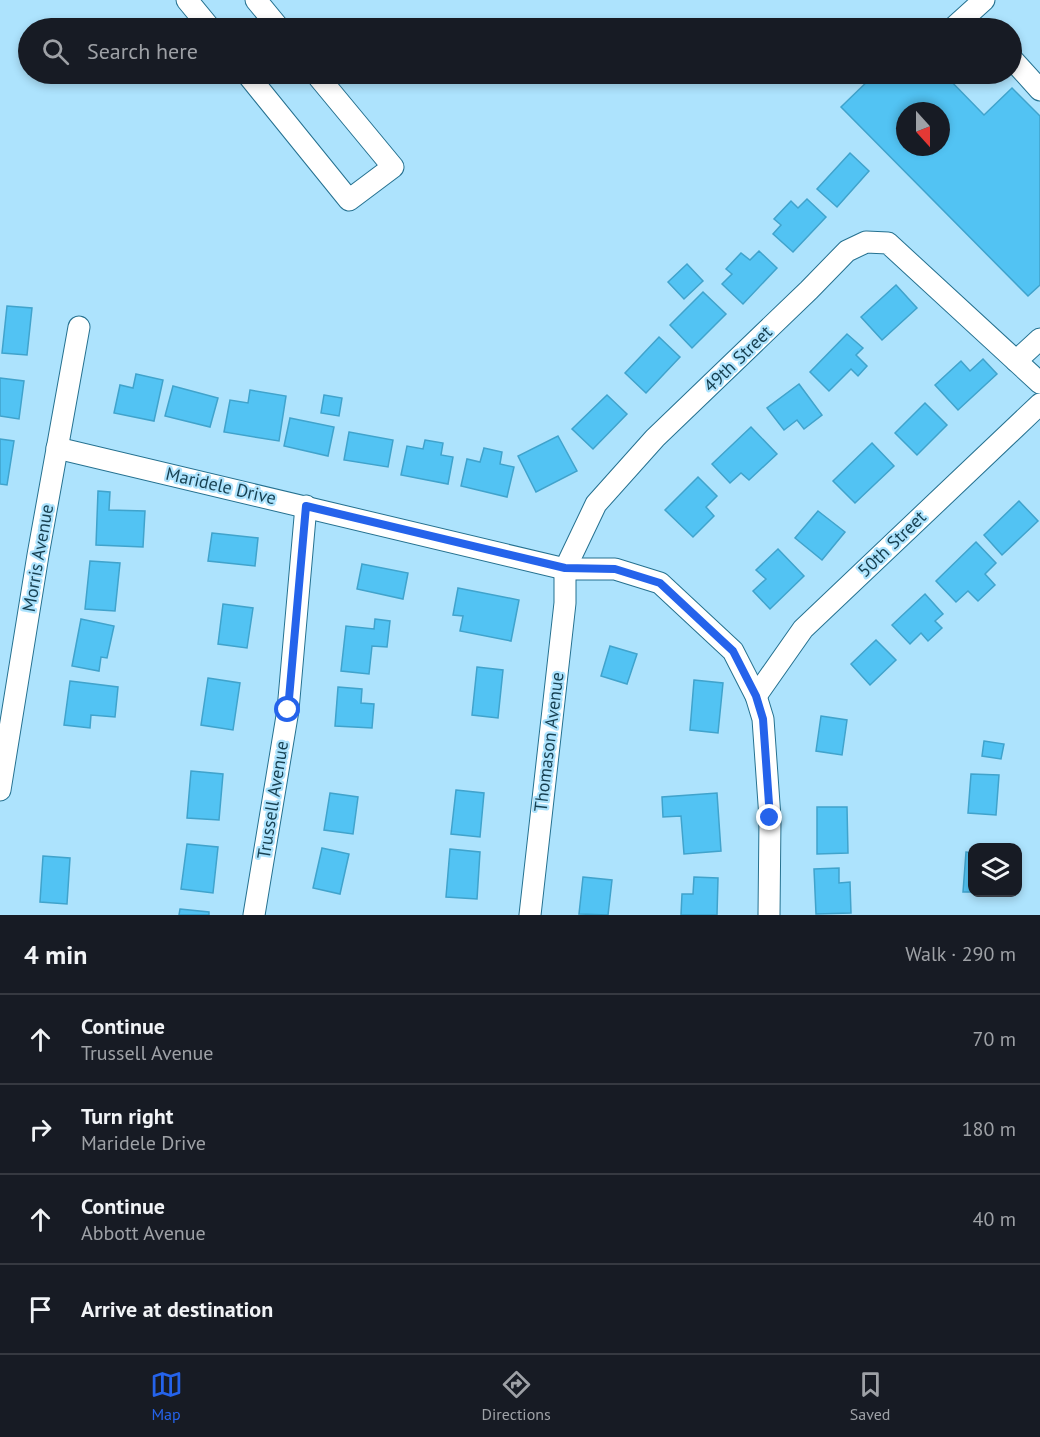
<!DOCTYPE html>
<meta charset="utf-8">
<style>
:root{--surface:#171b24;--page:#242831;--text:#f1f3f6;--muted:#9ea1a6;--line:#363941;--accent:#2563eb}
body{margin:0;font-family:"PT Sans",sans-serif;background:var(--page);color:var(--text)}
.controls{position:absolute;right:18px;bottom:18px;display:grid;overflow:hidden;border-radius:12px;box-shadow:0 3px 9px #0003}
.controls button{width:54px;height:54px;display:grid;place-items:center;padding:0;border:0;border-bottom:2px solid var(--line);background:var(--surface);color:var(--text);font:30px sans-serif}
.compass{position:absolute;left:896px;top:102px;width:54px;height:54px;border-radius:50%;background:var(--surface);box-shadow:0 3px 9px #0003;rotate:159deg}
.stop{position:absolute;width:18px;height:18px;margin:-14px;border:4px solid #2563eb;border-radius:50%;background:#fff}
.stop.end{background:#2563eb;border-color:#fff;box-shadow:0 2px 6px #0008}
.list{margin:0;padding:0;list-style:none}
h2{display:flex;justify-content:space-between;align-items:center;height:78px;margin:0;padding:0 24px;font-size:26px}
h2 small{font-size:20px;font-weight:400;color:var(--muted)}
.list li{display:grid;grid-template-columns:39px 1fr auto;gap:18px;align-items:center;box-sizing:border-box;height:90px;padding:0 24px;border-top:2px solid var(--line)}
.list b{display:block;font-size:22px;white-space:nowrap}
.list p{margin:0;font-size:20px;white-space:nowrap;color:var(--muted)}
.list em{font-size:20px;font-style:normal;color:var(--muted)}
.icon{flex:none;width:33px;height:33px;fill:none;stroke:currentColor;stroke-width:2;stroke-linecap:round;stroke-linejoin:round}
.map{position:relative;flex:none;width:1040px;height:915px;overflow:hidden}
.search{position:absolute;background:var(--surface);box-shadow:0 3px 9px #0003;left:18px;right:18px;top:18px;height:66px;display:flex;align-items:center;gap:15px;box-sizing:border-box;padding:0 21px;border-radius:33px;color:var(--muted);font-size:22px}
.sheet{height:438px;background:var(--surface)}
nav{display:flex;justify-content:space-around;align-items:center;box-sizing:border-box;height:84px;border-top:2px solid var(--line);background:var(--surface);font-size:16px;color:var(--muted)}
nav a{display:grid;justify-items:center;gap:3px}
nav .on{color:var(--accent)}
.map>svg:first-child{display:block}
</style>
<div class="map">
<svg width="1040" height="915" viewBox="0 0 1040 915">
<rect width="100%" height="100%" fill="#ade3fd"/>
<!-- building -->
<g fill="#52c3f3" stroke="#40a3cc" stroke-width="1.5" fill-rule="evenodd">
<path d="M875,74H944L984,115L1012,88L1040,116V285L1028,296L841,107ZM905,111H941V147H905Z"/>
<polygon points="850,153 869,171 837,207 817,189"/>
<polygon points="807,199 826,217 793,252 773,234 781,225 774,219 791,201 798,208"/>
<polygon points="759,251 777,268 743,304 722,284 732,274 726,269 741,253 750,260"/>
<polygon points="687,264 703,281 684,299 668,282"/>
<polygon points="896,285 917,308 882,340 861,317"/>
<polygon points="703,292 726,314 692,348 670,325"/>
<polygon points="7,306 32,308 27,355 2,353"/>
<polygon points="847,334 863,348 856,355 867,366 858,376 851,369 829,391 810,372"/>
<polygon points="659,337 680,357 646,393 625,373"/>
<polygon points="983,359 997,374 958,410 935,385 961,361 970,371"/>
<polygon points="136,374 163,380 154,421 114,413 120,385 133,388"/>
<polygon points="0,378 24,381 19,419 0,416"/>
<polygon points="799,384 822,415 804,429 797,420 784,430 767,408"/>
<polygon points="173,386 218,398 210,427 165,416"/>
<polygon points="250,390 286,396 279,441 224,432 230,400 248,403"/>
<polygon points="324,395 342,398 339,416 321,413"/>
<polygon points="607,395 627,414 593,449 572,429"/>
<polygon points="925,403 947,425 917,455 895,433"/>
<polygon points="290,418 334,427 328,456 284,446"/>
<polygon points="751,427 777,454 749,480 741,473 730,483 712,464"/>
<polygon points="349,432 393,440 388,467 344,460"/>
<polygon points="558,436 577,471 536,492 518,456"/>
<polygon points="0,439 14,441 7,485 0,484"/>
<polygon points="425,440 443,443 441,455 453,457 448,484 401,475 407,446 423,449"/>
<polygon points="872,443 894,466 855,503 833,481"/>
<polygon points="484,448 502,452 500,464 514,467 507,497 461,486 467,459 480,462"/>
<polygon points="698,477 717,496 706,507 714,516 693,537 665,510"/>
<polygon points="98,491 110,492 109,510 145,511 143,547 96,545"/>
<polygon points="1019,501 1038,521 1002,555 984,535"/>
<polygon points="818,511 845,532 822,560 795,538"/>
<polygon points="212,533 258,538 255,566 208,561"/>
<polygon points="976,542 996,563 985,574 995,585 978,601 968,591 956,602 936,581"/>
<polygon points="778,549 804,576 770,609 753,591 766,579 756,570"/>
<polygon points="90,561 120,563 115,611 85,609"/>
<polygon points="362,564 408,573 403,599 357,589"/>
<polygon points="458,588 519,600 511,641 460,631 463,616 453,615"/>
<polygon points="925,594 943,614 935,621 942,628 928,641 921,633 910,644 892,625"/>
<polygon points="223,604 253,608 247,648 218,644"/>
<polygon points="81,619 114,626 107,658 101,657 99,671 72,666"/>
<polygon points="375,619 390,621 387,647 372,646 369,674 341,671 346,626 374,629"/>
<polygon points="876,640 896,660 870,685 851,664"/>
<polygon points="610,646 637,654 627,684 601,676"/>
<polygon points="477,667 503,670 498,718 472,715"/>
<polygon points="208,678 240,683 233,730 201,725"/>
<polygon points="694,680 723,683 718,733 690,730"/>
<polygon points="70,681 118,687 115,717 91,715 90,728 64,725"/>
<polygon points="338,687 362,689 361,703 374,704 372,728 335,726"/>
<polygon points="821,716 847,720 842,755 816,751"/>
<polygon points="984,741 1004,744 1001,759 982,756"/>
<polygon points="191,771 223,774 219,820 187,818"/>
<polygon points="971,774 999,775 996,815 968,813"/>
<polygon points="456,790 484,793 480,837 451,834"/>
<polygon points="330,793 358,797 353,834 324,830"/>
<polygon points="717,793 721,851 684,854 681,816 663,817 662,797"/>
<polygon points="817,807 847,807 848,853 817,854"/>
<polygon points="187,844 218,847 213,893 181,889"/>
<polygon points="322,848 349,854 340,894 313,888"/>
<polygon points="450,849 480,852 477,899 446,897"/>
<polygon points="966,852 972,853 972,892 963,892"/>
<polygon points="43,856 70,858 67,904 40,902"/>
<polygon points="839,868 839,883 850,882 851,913 816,914 814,869"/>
<polygon points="583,877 612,880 608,915 579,914"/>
<polygon points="694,877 718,878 717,915 681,915 682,894 693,894"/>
<polygon points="180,909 209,912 209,915 179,915"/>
</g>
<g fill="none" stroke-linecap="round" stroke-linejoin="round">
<defs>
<g id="minor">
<polyline points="187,0 210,28"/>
<polyline points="256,0 279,28"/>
<polyline points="953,28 984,0"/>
<polyline points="1012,59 1040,90"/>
<polyline points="247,74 349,200 393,167 316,74"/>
<polyline points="1016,361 1040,339"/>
<polyline points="57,448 565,569 615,569 660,583 733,651 756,696 763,719 770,818 769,915"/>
<polyline points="756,696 803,629 1040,404"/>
<polyline points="0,790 38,555 79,327"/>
<polyline points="254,915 288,710 306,506"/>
<polyline points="530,915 565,603 565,569 596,504 655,438 809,290 847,251 866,242 888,243 1040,383"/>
</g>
</defs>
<!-- minor casing -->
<use href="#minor" stroke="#257190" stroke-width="23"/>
<!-- minor -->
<use href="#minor" stroke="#fff" stroke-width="21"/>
</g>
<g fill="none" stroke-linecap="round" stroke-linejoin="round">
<!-- route -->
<polyline stroke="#2563eb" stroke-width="8" points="288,710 306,506 565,568 615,569 660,583 733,651 756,696 763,719 770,818"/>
</g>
<g text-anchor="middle" stroke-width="4.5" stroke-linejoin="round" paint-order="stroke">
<!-- street labels -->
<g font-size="18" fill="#163f50" stroke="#ade3fd">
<text transform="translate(738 359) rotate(-44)" y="6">49th Street</text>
<text transform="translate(221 486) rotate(13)" y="6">Maridele Drive</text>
<text transform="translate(892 544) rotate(-44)" y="6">50th Street</text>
<text transform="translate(38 558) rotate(-80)" y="6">Morris Avenue</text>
<text transform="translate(549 742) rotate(-83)" y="6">Thomason Avenue</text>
<text transform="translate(273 800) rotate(-81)" y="6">Trussell Avenue</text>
</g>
</g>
</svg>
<div class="controls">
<button><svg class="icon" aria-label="layers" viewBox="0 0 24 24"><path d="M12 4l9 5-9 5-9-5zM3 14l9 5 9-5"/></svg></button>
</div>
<svg class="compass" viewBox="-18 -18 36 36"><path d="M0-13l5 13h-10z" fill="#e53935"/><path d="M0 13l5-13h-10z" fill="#9ea1a6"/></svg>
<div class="stop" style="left:288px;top:710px"></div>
<div class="stop end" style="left:770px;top:818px"></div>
<div class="search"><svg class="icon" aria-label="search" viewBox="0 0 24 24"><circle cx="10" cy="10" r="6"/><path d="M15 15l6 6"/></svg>Search here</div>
</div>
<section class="sheet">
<h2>4 min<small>Walk · 290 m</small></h2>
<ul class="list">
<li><svg class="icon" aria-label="ahead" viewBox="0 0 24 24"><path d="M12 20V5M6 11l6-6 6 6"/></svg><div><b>Continue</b><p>Trussell Avenue</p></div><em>70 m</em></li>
<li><svg class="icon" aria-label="right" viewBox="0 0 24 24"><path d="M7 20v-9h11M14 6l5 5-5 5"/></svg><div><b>Turn right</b><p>Maridele Drive</p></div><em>180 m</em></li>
<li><svg class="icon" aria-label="ahead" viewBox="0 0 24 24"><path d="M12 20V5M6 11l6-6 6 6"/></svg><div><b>Continue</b><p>Abbott Avenue</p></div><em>40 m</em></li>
<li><svg class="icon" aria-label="arrive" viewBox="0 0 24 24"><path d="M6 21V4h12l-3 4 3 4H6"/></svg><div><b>Arrive at destination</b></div></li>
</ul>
</section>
<nav>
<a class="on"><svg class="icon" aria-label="map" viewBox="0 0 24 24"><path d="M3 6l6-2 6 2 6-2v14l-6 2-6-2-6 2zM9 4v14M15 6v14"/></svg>Map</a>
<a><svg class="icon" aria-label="directions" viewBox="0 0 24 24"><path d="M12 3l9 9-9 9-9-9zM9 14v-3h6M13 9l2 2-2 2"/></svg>Directions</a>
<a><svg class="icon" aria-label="saved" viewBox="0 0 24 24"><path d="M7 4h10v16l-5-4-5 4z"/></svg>Saved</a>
</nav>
